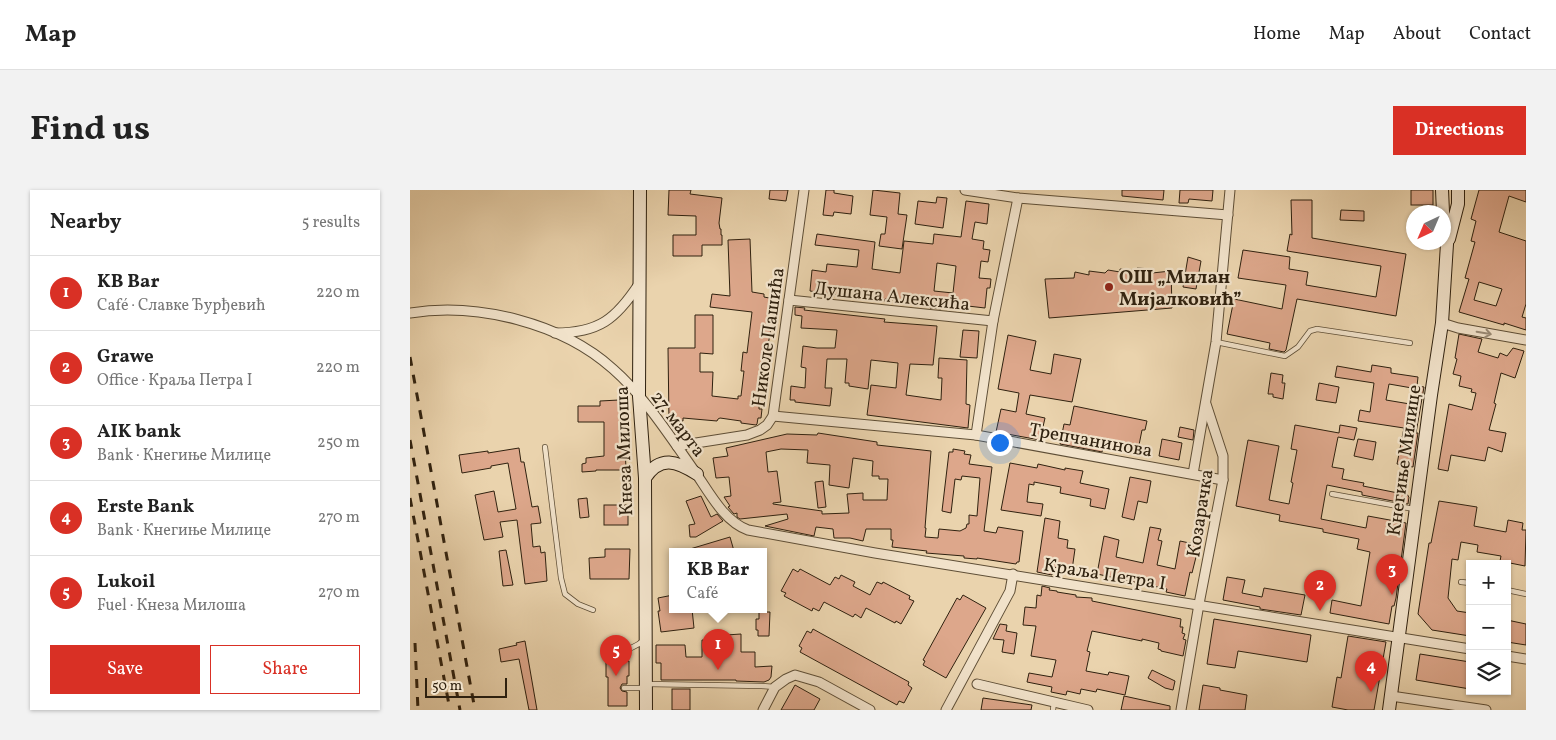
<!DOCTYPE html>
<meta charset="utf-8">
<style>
:root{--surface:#fff;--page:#f2f2f2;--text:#222;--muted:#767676;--line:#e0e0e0;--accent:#d93025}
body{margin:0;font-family:Vollkorn,serif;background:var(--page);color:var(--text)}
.controls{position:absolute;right:15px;bottom:15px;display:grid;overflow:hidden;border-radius:0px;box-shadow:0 1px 4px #0004}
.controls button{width:45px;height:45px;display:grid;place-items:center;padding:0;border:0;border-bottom:1px solid var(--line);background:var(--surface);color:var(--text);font:25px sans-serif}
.compass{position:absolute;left:996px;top:15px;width:45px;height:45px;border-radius:50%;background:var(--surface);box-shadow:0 1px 4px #0004;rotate:224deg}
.scale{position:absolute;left:15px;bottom:12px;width:82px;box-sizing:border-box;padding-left:5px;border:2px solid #2f210f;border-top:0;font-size:14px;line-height:18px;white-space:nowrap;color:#2f210f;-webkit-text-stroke:4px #f1e2ca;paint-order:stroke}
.you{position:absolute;left:589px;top:252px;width:18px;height:18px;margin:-12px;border:4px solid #fff;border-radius:50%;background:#1a73e8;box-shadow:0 0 0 8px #1a73e833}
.badge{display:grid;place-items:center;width:32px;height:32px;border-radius:50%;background:var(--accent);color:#fff;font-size:16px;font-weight:700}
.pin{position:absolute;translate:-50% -41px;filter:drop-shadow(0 1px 2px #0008)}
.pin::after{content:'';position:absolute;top:26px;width:18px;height:15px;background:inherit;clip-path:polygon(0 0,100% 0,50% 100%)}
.popup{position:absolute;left:259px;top:358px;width:98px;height:65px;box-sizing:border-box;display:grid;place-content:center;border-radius:0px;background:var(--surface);filter:drop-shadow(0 1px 4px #0005);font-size:16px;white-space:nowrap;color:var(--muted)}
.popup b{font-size:19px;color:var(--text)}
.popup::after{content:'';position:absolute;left:50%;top:100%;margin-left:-10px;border:10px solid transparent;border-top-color:var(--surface)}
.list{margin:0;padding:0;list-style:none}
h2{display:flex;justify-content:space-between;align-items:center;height:65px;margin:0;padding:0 20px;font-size:21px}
h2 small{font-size:16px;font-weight:400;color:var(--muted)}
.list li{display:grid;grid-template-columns:32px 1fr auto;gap:15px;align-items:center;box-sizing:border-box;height:75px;padding:0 20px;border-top:1px solid var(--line)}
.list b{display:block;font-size:19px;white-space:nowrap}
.list p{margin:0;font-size:16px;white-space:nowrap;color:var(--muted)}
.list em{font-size:16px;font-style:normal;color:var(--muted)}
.actions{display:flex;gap:10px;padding:15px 20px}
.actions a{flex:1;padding:11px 0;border:1px solid var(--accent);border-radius:0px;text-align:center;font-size:18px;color:var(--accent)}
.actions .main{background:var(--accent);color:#fff}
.icon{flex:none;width:28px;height:28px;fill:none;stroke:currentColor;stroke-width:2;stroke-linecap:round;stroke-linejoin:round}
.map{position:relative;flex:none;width:1116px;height:520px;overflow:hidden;border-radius:0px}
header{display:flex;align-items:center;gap:30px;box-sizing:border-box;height:70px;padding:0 25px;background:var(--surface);border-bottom:1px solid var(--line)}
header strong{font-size:24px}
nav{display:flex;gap:28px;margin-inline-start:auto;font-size:18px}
.intro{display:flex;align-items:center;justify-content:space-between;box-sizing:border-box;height:120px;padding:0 30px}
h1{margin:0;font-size:35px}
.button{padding:12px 22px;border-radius:0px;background:var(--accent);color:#fff;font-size:18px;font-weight:700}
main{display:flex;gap:30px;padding:0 30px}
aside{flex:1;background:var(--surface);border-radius:0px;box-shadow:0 1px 4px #0004}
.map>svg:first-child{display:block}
</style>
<header>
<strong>Map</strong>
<nav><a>Home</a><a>Map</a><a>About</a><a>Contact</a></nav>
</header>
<div class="intro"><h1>Find us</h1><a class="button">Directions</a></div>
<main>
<aside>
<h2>Nearby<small>5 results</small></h2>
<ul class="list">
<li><span class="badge">1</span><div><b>KB Bar</b><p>Café · Славке Ђурђевић</p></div><em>220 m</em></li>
<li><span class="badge">2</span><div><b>Grawe</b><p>Office · Краља Петра I</p></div><em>220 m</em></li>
<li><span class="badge">3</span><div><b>AIK bank</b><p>Bank · Кнегиње Милице</p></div><em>250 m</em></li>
<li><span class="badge">4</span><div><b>Erste Bank</b><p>Bank · Кнегиње Милице</p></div><em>270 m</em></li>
<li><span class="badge">5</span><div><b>Lukoil</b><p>Fuel · Кнеза Милоша</p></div><em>270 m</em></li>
</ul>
<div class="actions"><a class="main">Save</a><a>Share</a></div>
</aside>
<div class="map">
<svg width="1116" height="520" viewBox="0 0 1116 520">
<rect width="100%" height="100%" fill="#ead3ad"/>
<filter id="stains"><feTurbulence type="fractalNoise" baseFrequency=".004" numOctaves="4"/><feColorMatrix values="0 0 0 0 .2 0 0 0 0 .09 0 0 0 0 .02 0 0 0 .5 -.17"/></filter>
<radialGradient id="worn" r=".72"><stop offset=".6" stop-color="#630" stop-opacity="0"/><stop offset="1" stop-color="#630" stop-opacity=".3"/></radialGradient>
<!-- building -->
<g fill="#dda78b" stroke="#2f210f" fill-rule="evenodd">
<polygon points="259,0 281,0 280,4 312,8 309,33 310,39 311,39 311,45 312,45 312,55 292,55 292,66 263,66 263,45 286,45 286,26 258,25"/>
<polygon points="360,0 378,0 376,11 359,9"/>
<polygon points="416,0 424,0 424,3 443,6 441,24 424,22 423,26 413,25"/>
<polygon points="463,0 490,3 488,24 497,25 492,59 469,56 471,44 475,44 477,27 460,25"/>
<polygon points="712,0 754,0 753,10 712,6"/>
<polygon points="770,0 803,0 802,11 779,9 778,13 769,13"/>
<rect x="1001" y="0" width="22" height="15"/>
<path d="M1069,0H1116V12L1099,6L1089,42L1116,51V114L1112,127L1116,128V140L1094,133V135L1049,122L1059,89L1055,88L1065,52L1061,51L1066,31L1061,29ZM1069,92L1092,99L1086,116L1064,110Z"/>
<polygon points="527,7 537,8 533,38 505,34 508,11 526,13"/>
<polygon points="881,10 902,10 902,48 996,64 986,126 887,109 876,160 874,162 859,159 860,153 817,144 824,109 872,119 876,95 828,88 833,60 880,67 879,79 898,82 896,95 966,107 971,76 877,61 880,44 882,45"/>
<path d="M556,11L579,14L577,34L565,32L562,49L574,51L573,59L580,60L578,72L571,71L569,88L581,89L580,98H577L575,118L532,113L531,119L520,118V114L475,109V111L400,101L402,80L416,82L417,74L447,77L449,60L405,55L407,44L465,52L462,79L490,83L494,51L523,54L524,44L551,47ZM527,73L546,76L543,103L524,101Z"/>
<polygon points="931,20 954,21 954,31 930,30"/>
<polygon points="340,49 342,102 354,104 354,107 364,109 364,121 353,184 349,212 349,219 352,219 351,228 348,228 347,234 346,235 331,233 331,231 310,228 308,229 307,231 273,228 273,231 259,231 258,158 285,158 285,125 303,125 303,164 290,163 290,182 303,182 302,206 328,209 328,206 331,206 334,181 331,181 333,162 337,163 342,122 300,117 302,104 320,106 318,50"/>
<polygon points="778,67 791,71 786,99 773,97"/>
<polygon points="727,78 742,79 742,83 761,81 762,118 639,128 635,89 664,88 665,82 679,85 679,81 695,83 698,80 710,82 710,79 727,81"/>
<polygon points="385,117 395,118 394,120 475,129 474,132 527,136 523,175 500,174 496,205 531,210 532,188 528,188 529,168 557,170 556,214 560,215 558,238 457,225 461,195 486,198 488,173 461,170 458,199 439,196 439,193 435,193 437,169 417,169 415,198 422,198 420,216 385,212 385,210 380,210 381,196 395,198 396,178 391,177 393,156 407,158 425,158 427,140 391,138 392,126 385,125"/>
<polygon points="553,140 569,141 567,168 550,167"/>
<polygon points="1049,144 1072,149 1068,162 1088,168 1090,163 1097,166 1103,158 1114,161 1105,188 1091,183 1084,213 1086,214 1079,240 1096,243 1092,262 1078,257 1075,271 1041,265 1038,281 1028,279 1039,214 1062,220 1066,203 1061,202 1062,199 1049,196 1051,186 1043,184 1047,169 1045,168"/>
<polygon points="598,145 626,151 620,180 641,184 644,164 671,169 662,212 620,205 616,224 635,228 630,250 586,242 591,219 606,222 609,203 588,199"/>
<path d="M962,175L981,178V183L1008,187L1007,196L1014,197L1006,243H1008L1003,277L987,274L994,238L948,231L950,220L960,222L964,193L925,187L927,176L961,182ZM979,194L1002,198L1000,214L976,210Z"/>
<polygon points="861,183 873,185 872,193 875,193 873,209 863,207 863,204 858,204"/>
<polygon points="909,193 929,197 926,213 906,210"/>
<polygon points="209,210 209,214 216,213 217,233 219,233 219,255 215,255 216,280 186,280 186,281 172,282 172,274 176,273 176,268 194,266 194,232 168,232 168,216 190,216 190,211"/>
<polygon points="664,216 737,231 735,240 732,240 727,265 693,258 692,262 650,254 654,234 660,235"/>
<polygon points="885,235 929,243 930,235 947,238 944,250 928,247 922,277 934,279 932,289 954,293 953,296 998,305 998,306 999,307 998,314 952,305 952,302 917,295 911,329 956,338 958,326 996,333 986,408 984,416 982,416 979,434 920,423 922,410 951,416 960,362 947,359 949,349 913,342 913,339 869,331 870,325 826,316 838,250 869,256 859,310 879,314 883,293 881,292 887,260 881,259"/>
<polygon points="770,237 784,240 783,250 768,247"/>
<path d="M408,243L467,252V255L521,261L515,338H516L515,347L528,348L529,339L550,341L556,338L557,334H559V325L567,326L570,288L552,286L551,290L545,289L541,323L532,321L539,262H543V259L555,261L554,264L561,265L559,274L582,277L574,341L586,343L588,337L613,341L609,372H607L606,374L567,368V369L554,368V366L516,363L517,361L482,357L483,350H481V339H456L453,351L440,348H424L423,339L406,337L404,346L355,336L378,329L377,324L330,329L327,327V323L324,324L318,317L320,316L314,307L321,306L319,287L306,288L303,268L318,266L316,258L377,244L407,245ZM371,259L398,260L397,273L420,275L419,295L439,298L443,268L463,271L462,286H469V289H478L477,310H453V303L437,304L439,323L412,324V321L363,314V313L371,312L367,281L358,282L356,262Z"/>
<polygon points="752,249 772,253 769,270 749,266"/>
<polygon points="948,249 966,252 963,270 944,266"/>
<polygon points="109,258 111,272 114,272 122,317 128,316 131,333 121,334 123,357 130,356 131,363 135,362 137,391 115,394 107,330 90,332 93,347 74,350 65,305 84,301 88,322 106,319 98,273 81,276 81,278 52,283 49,265 78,261 78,263"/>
<polygon points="600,273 627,278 628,274 655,280 655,278 673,281 670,293 699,299 695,319 680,316 681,309 650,303 651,297 624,292 624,295 619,294 617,312 633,314 631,326 591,320"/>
<polygon points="720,287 741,291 737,313 728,311 724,330 712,327"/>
<polygon points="413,291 416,317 408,318 405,292"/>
<polygon points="291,306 301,327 307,324 313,331 286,347 280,347 279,335 285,334 276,311"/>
<polygon points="177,308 179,327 170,328 168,309"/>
<polygon points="1029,311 1067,317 1064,336 1096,342 1098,330 1113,333 1112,340 1116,340 1115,376 1090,371 1091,366 1067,362 1068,355 1051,352 1048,370 1042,369 1038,408 1047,421 1060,423 1060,446 1022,440 1008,424 1019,353 1021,353"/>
<rect x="194" y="315" width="24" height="20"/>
<polygon points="635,328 650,331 648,348 658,350 657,358 665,359 662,380 643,377 642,385 627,382"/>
<polygon points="740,337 751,339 748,350 752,351 747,375 765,379 770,351 789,355 782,383 780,382 775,406 756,402 757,399 687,384 694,346 709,350 706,367 733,373"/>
<polygon points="320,347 324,361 280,361 280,359"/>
<polygon points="195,359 220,359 219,389 180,389 179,368 195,367"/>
<polygon points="96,360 103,395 93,396 89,361"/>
<polygon points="383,379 388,382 390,379 420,395 425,387 429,389 431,385 445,392 443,396 460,405 467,392 472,394 473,392 500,406 499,409 504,411 491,434 486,431 485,433 456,418 451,428 445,424 443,427 414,412 409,421 403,418 402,421 374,406 376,403 371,401"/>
<polygon points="817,387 835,390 832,403 852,407 854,398 895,405 891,425 850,419 850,417 813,410"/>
<polygon points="632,396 640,398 639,400 647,401 647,402 666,405 666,407 682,408 682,411 771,429 770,437 773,437 772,443 775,444 773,449 776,450 773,466 751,461 751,460 748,459 749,453 732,449 732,451 682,441 677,461 680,462 676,481 698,485 699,482 719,486 715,505 687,499 686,502 671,499 670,504 657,501 656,505 641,502 642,497 617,492 619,483 642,487 646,470 621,466 626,436 613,435 615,417 626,418 627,405 631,406"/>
<polygon points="263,405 263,420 282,419 284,438 251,442 248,421 250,421 248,408"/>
<polygon points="553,405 576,418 536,488 513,475 515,471 513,470 547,408 550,410"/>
<polygon points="349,422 360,422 359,446 348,446 348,440 346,440 346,429 349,429"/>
<polygon points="804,429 901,445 897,472 828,461 825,478 797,474"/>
<polygon points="1097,430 1116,434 1116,455 1097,452"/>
<polygon points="590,434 597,435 596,441 607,443 604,464 592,462 594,450 583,449"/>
<polygon points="403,439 499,492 498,495 502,498 494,513 489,511 487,515 390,462 392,458 389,456 397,441 401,443"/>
<polygon points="331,444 331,462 345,462 345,477 362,476 361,487 359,490 354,492 326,491 326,490 251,490 251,473 246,473 246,455 275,455 276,467 292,467 292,450 316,450 316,445"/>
<polygon points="938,446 976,452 964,520 938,520 922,517 927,487 931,488"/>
<polygon points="115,451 127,520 119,520 109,469 91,472 89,459 107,455 106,453"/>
<polygon points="1010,464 1060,472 1060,499 1006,490"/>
<polygon points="196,471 204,471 208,475 211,474 212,471 219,471 219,486 217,486 217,494 212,494 210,498 212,501 217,502 217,516 198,516 198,487 196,487"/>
<polygon points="742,480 765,491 763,500 755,498 738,488"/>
<polygon points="385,495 410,509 404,520 371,520"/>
<polygon points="793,495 810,498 810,500 837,505 835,520 789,520"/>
<rect x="262" y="499" width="18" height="21"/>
<polygon points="714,506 760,516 760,520 711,520"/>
<polygon points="573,508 622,515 621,520 571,520"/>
</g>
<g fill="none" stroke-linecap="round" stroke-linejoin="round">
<defs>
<g id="lane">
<polyline points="806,152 875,166 888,157 900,141 907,139 1000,153"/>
<polyline points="135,257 151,388 155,404 168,414 183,420"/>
<polyline points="922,304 1004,319"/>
<polyline points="1051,392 1060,393"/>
<polyline points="1097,400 1116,404"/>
<path d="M208,471L207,462C218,460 226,457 234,450"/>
<polyline points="236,494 352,496 365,497"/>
<polyline points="214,498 235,498"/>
<polyline points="643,520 644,512"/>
</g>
<g id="street">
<polyline points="555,0 608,8 818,25"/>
<polyline points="379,110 583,131"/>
<path d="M0,123C67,112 152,133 203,179C234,206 259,245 283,279C298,300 313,331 338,340L465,363L1060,459"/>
<polyline points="1032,133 1048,138 1116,150"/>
<path d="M145,143C189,143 206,129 229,94"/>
<polyline points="363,226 566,245 813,290"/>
<polyline points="566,245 583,131 608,8"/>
<polyline points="267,256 337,245 350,240 357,235 363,226 394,0"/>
<polyline points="783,284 806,152 820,0"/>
<polyline points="1097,466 1116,469"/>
<polyline points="567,494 678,520"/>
<polyline points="981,506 1076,520"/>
<polyline points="353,520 365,497 376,489 385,485 409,492 460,520"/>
<polyline points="536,520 600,401 603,384"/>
<polyline points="771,520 789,414 813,290 813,266 796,214"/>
</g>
<g id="secondary">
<polyline points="230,0 229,206 235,288 236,520"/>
<polyline points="1032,0 1033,22"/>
<polyline points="1039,49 1048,14 1048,0"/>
<path d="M235,288C250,265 267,271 287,284"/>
<polyline points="979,520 1021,205 1032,133 1037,54 1034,26"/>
</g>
</defs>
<!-- lane casing -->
<use href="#lane" stroke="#5e4e36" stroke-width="6"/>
<!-- street casing -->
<use href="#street" stroke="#5e4e36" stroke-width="11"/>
<!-- secondary casing -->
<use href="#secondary" stroke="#2f210f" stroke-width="14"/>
<!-- lane -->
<use href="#lane" stroke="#f1e2ca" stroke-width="4.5"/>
<!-- street -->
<use href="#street" stroke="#f1e2ca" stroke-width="9"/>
<!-- secondary -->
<use href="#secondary" stroke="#f1e2ca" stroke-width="12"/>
<!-- rail -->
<g stroke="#2f210f" stroke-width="3" stroke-dasharray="9 9" stroke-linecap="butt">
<polyline points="0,167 65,520"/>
<polyline points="0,250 50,520"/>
<polyline points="0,308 40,520"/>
<polyline points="5,453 8,520"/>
</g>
</g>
<!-- one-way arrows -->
<defs><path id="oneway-shaft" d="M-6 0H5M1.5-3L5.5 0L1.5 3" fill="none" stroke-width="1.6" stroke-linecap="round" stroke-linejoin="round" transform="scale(1.25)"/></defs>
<use stroke="#9a8b76" href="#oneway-shaft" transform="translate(1074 143) rotate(10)"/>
<!-- markers -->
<circle fill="#8f2418" stroke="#f1e2ca" stroke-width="2" cx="699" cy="97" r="5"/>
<g text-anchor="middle" stroke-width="4.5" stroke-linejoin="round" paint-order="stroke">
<!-- poi labels -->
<g font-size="19" font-weight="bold" fill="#2f210f" stroke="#f1e2ca" text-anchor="start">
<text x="709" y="93">ОШ „Милан<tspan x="709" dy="22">Мијалковић”</tspan></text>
</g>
<!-- street labels -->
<g font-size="19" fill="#2f210f" stroke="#f1e2ca">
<text transform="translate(482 105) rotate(6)" y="7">Душана Алексића</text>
<text transform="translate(357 147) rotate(-82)" y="7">Николе Пашића</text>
<text transform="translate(269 233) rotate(53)" y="7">27. марта</text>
<text transform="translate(681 249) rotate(10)" y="7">Трепчанинова</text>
<text transform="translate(213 261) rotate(-92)" y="7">Кнеза Милоша</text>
<text transform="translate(993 270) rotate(-82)" y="7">Кнегиње Милице</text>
<text transform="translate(789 323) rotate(-81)" y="7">Козарачка</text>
<text transform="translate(695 383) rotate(9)" y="7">Краља Петра I</text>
</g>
</g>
<rect width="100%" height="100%" filter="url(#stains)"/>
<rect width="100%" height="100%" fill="url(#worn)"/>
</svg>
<div class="controls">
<button>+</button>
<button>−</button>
<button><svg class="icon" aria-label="layers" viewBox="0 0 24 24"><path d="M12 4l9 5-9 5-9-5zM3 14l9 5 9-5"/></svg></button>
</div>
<svg class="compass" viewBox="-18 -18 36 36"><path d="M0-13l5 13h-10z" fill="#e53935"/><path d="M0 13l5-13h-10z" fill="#767676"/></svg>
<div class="scale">50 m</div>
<div class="you"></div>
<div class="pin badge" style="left:308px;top:480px">1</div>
<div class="popup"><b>KB Bar</b>Café</div>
<div class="pin badge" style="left:910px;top:421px">2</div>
<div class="pin badge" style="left:982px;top:405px">3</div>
<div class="pin badge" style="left:961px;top:502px">4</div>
<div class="pin badge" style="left:206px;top:486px">5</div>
</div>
</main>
